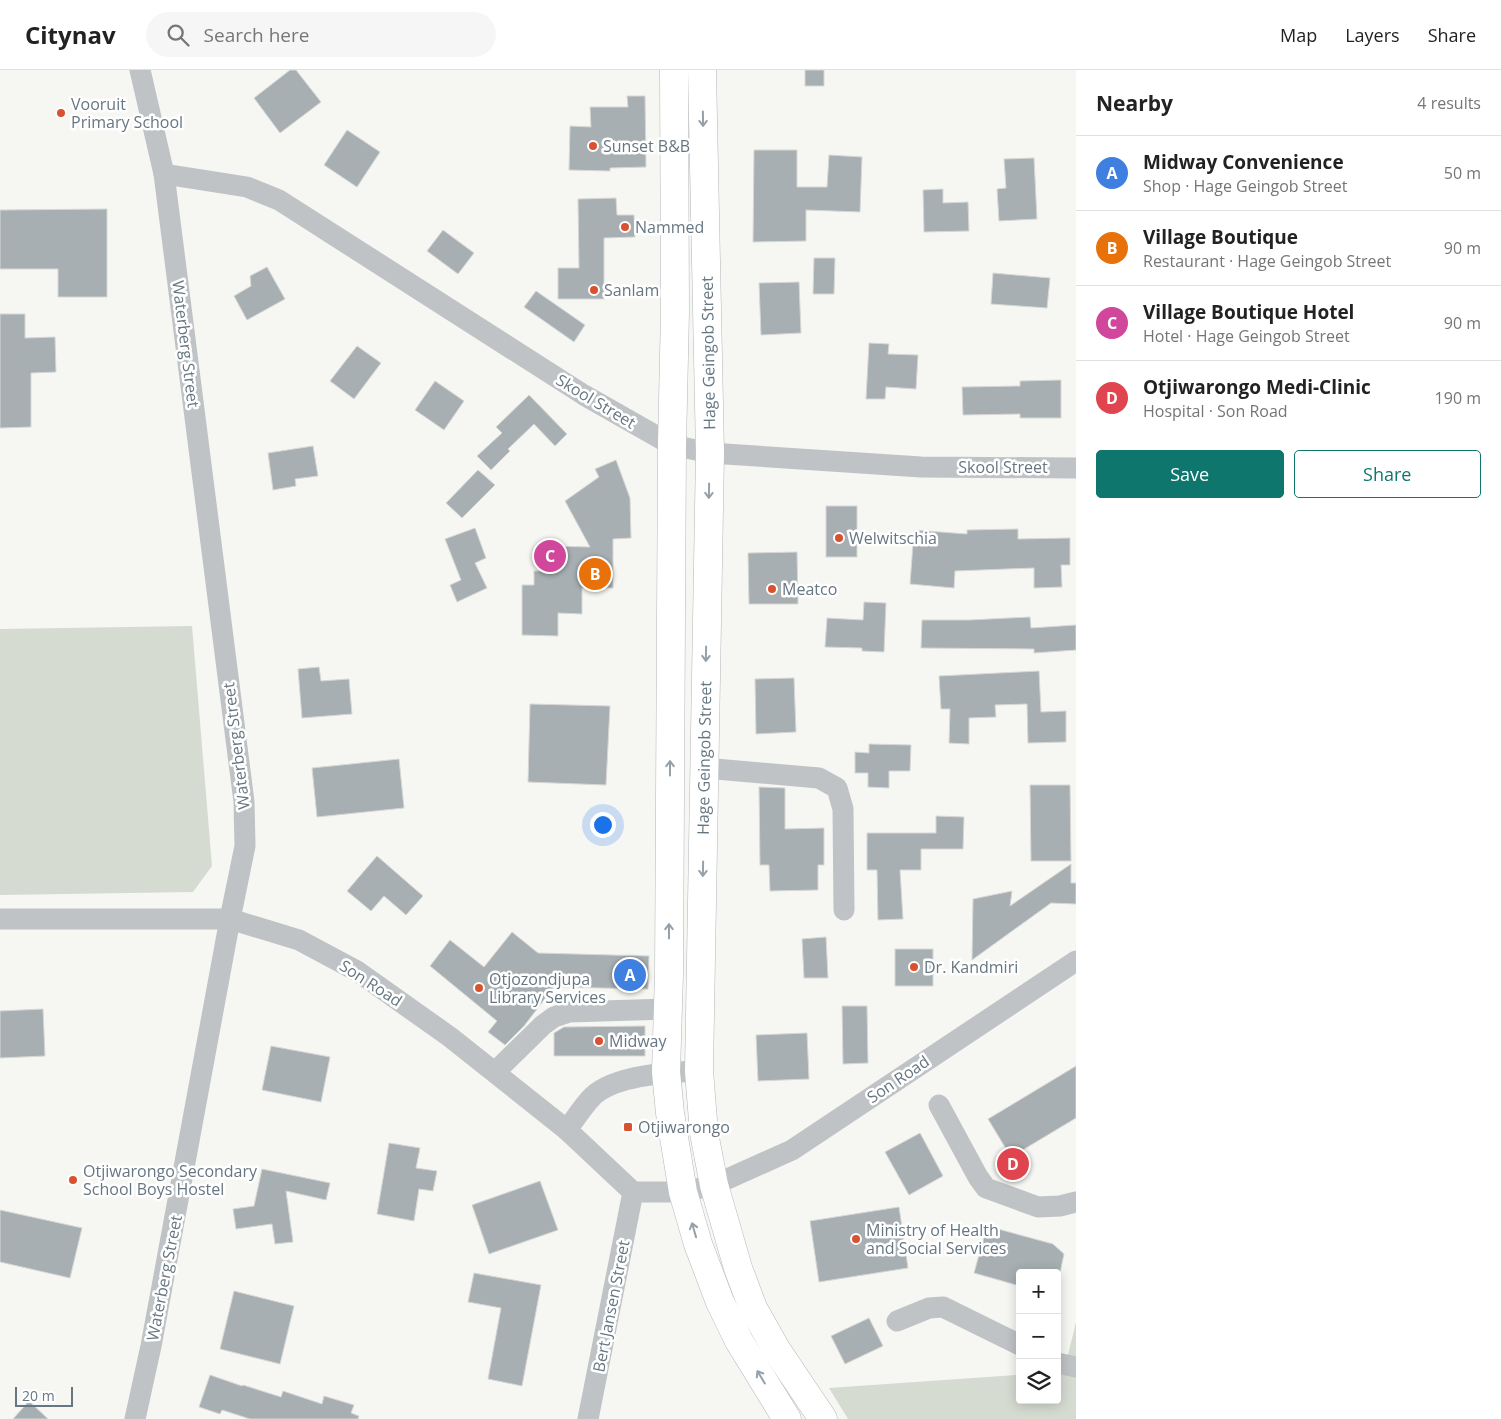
<!DOCTYPE html>
<meta charset="utf-8">
<style>
:root{--surface:#fff;--page:#f6f6f6;--text:#222;--muted:#767676;--line:#e0e0e0;--accent:#0f766e}
body{margin:0;font-family:"Open Sans",sans-serif;background:var(--page);color:var(--text)}
.controls{position:absolute;right:15px;bottom:15px;display:grid;overflow:hidden;border-radius:5px;box-shadow:0 2px 12px #0003}
.controls button{width:45px;height:45px;display:grid;place-items:center;padding:0;border:0;border-bottom:1px solid var(--line);background:var(--surface);color:var(--text);font:25px sans-serif}
.scale{position:absolute;left:15px;bottom:12px;width:58px;box-sizing:border-box;padding-left:5px;border:2px solid #677782;border-top:0;font-size:14px;line-height:18px;white-space:nowrap;color:#677782;-webkit-text-stroke:4px #fff;paint-order:stroke}
.you{position:absolute;left:602px;top:754px;width:18px;height:18px;margin:-12px;border:4px solid #fff;border-radius:50%;background:#1a73e8;box-shadow:0 0 0 8px #1a73e833}
.badge{display:grid;place-items:center;width:32px;height:32px;border-radius:50%;background:var(--accent);color:#fff;font-size:16px;font-weight:700}
.pin{position:absolute;translate:-50% -50%;border:2px solid #fff;box-shadow:0 1px 5px #0006}
.list{margin:0;padding:0;list-style:none}
h2{display:flex;justify-content:space-between;align-items:center;height:65px;margin:0;padding:0 20px;font-size:21px}
h2 small{font-size:16px;font-weight:400;color:var(--muted)}
.list li{display:grid;grid-template-columns:32px 1fr auto;gap:15px;align-items:center;box-sizing:border-box;height:75px;padding:0 20px;border-top:1px solid var(--line)}
.list b{display:block;font-size:19px;white-space:nowrap}
.list p{margin:0;font-size:16px;white-space:nowrap;color:var(--muted)}
.list em{font-size:16px;font-style:normal;color:var(--muted)}
.actions{display:flex;gap:10px;padding:15px 20px}
.actions a{flex:1;padding:11px 0;border:1px solid var(--accent);border-radius:5px;text-align:center;font-size:18px;color:var(--accent)}
.actions .main{background:var(--accent);color:#fff}
.icon{flex:none;width:28px;height:28px;fill:none;stroke:currentColor;stroke-width:2;stroke-linecap:round;stroke-linejoin:round}
.map{position:relative;flex:none;width:1076px;height:1349px;overflow:hidden}
header{display:flex;align-items:center;gap:30px;box-sizing:border-box;height:70px;padding:0 25px;background:var(--surface);border-bottom:1px solid var(--line)}
header strong{font-size:24px}
nav{display:flex;gap:28px;margin-inline-start:auto;font-size:18px}
.search{width:350px;height:45px;background:var(--page);display:flex;align-items:center;gap:12px;box-sizing:border-box;padding:0 18px;border-radius:28px;color:var(--muted);font-size:19px}
main{display:flex}
aside{flex:1;background:var(--surface)}
.map>svg:first-child{display:block}
</style>
<header>
<strong>Citynav</strong>
<div class="search"><svg class="icon" aria-label="search" viewBox="0 0 24 24"><circle cx="10" cy="10" r="6"/><path d="M15 15l6 6"/></svg>Search here</div>
<nav><a>Map</a><a>Layers</a><a>Share</a></nav>
</header>
<main>
<div class="map">
<svg width="1076" height="1349" viewBox="0 0 1076 1349">
<rect width="100%" height="100%" fill="#f6f6f3"/>
<!-- green -->
<g fill="#d6dbd2">
<polygon points="192,556 212,796 193,822 0,825 0,559"/>
<polygon points="1076,1252 1076,1349 848,1349 829,1318 1016,1305 1020,1304 1020,1330 1057,1330 1057,1289 1068,1285"/>
</g>
<!-- building -->
<g fill="#a7afb3" stroke="#d7d7d5">
<polygon points="290,0 296,0 321,32 280,63 254,28"/>
<rect x="805" y="0" width="19" height="16"/>
<polygon points="627,26 645,26 646,97 610,98 610,101 569,100 570,56 591,57 590,37 628,37"/>
<polygon points="347,60 380,82 357,117 324,95"/>
<polygon points="754,80 797,80 797,117 827,117 829,85 862,87 860,142 806,140 806,171 753,172"/>
<polygon points="1034,88 1037,149 999,151 997,119 1006,118 1004,89"/>
<polygon points="943,119 943,133 968,132 969,161 924,162 923,120"/>
<polygon points="616,128 617,145 634,145 635,167 604,168 604,229 558,229 558,198 579,198 578,129"/>
<polygon points="107,139 107,227 58,227 58,199 0,199 0,140"/>
<polygon points="443,160 474,183 458,204 427,181"/>
<polygon points="814,188 835,188 834,224 813,224"/>
<polygon points="267,197 285,229 247,250 234,226 251,216 250,206"/>
<polygon points="993,203 1050,208 1047,238 991,234"/>
<polygon points="799,212 801,263 761,265 759,213"/>
<polygon points="536,221 585,255 574,272 524,237"/>
<polygon points="0,244 25,244 25,268 55,267 56,302 31,303 31,357 0,358"/>
<polygon points="869,273 889,274 888,284 918,285 916,319 886,317 885,329 866,329"/>
<polygon points="357,276 381,293 354,329 330,311"/>
<polygon points="1061,310 1061,348 1020,348 1020,344 963,345 962,317 1020,316 1020,311"/>
<polygon points="435,311 464,331 444,360 415,340"/>
<polygon points="529,325 567,364 555,376 534,354 508,379 510,381 491,400 477,386 502,363 496,357"/>
<polygon points="313,376 318,406 295,409 296,416 273,420 268,383"/>
<polygon points="616,390 630,428 631,468 613,469 613,518 582,518 582,544 558,543 558,566 522,565 522,515 534,515 534,501 545,501 545,476 590,477 565,431 599,407 595,399"/>
<polygon points="478,400 495,415 462,448 446,433"/>
<rect x="826" y="436" width="31" height="51"/>
<polygon points="475,458 486,488 475,493 487,518 457,532 450,515 461,510 445,469"/>
<polygon points="1018,459 1018,469 1070,468 1070,495 1061,495 1062,517 1034,518 1034,498 955,501 954,518 910,514 914,460 967,464 967,460"/>
<polygon points="797,482 798,534 749,534 748,483"/>
<polygon points="864,532 886,533 884,582 862,581 862,578 825,577 827,548 863,550"/>
<polygon points="1030,547 1031,558 1076,555 1076,580 1034,583 1034,579 921,578 922,550 969,550"/>
<polygon points="319,597 321,611 349,609 352,644 302,648 298,599"/>
<polygon points="1039,601 1041,642 1066,641 1066,672 1028,673 1027,634 995,635 996,647 969,648 969,674 949,673 950,639 941,639 939,606"/>
<polygon points="794,608 796,662 756,664 755,609"/>
<polygon points="530,634 610,636 606,715 528,712"/>
<polygon points="869,674 911,675 910,701 889,701 889,718 868,717 868,703 855,703 855,682 869,683"/>
<polygon points="399,689 404,738 317,747 312,698"/>
<polygon points="1030,715 1070,715 1071,791 1031,791"/>
<polygon points="759,717 785,718 785,759 824,758 824,795 818,795 818,820 770,821 769,795 760,795"/>
<polygon points="936,746 964,747 963,779 921,779 921,800 900,800 903,849 878,850 877,800 867,800 867,763 936,763"/>
<polygon points="377,786 423,826 406,845 384,826 371,841 347,821"/>
<polygon points="1071,794 1071,813 1076,813 1076,834 1051,833 972,890 973,829 1012,821 1010,836"/>
<polygon points="512,862 538,883 649,886 648,919 554,917 524,956 505,975 488,962 497,951 430,896 450,870 484,897"/>
<polygon points="826,867 828,908 804,908 802,869"/>
<rect x="895" y="879" width="38" height="37"/>
<polygon points="842,936 867,936 868,993 843,994"/>
<polygon points="43,939 45,986 0,988 0,941"/>
<polygon points="645,956 645,986 554,986 554,963 564,957"/>
<polygon points="807,963 809,1009 758,1011 756,965"/>
<polygon points="271,976 330,987 321,1032 262,1020"/>
<polygon points="1076,996 1076,1048 1011,1087 988,1049"/>
<polygon points="920,1063 943,1106 909,1125 885,1082"/>
<polygon points="389,1073 420,1078 416,1098 437,1101 433,1121 419,1119 414,1151 377,1144"/>
<polygon points="262,1099 330,1113 326,1130 286,1121 293,1172 275,1174 272,1154 236,1159 233,1139 254,1136"/>
<polygon points="540,1111 558,1160 489,1184 472,1135"/>
<polygon points="899,1137 908,1198 819,1212 810,1151"/>
<polygon points="0,1140 82,1158 70,1208 0,1192"/>
<polygon points="987,1156 1053,1174 1064,1184 1060,1203 1020,1203 1020,1216 974,1203"/>
<polygon points="474,1203 541,1215 522,1316 488,1309 501,1238 468,1232"/>
<polygon points="234,1221 294,1236 280,1294 220,1279"/>
<polygon points="869,1248 883,1276 845,1294 831,1266"/>
<polygon points="210,1305 242,1316 243,1315 281,1327 283,1321 322,1334 324,1326 354,1335 351,1343 359,1346 358,1349 250,1349 222,1340 220,1344 199,1337"/>
<polygon points="29,1331 48,1349 13,1349"/>
</g>
<g fill="none" stroke-linecap="round" stroke-linejoin="round">
<defs>
<g id="highway">
<polyline points="674,0 675,242 672,375 669,904 666,1002 670,1043 683,1122 698,1174 720,1232 739,1271 787,1349"/>
<polyline points="702,0 710,383 699,1001 704,1063 714,1115 738,1198 753,1238 776,1279 823,1349"/>
</g>
</defs>
<!-- highway casing -->
<use href="#highway" stroke="#b2b6b9" stroke-width="29"/>
<!-- minor -->
<g stroke="#bfc3c6" stroke-width="21">
<polyline points="164,104 247,117 279,130 584,325 672,375 710,383 921,397 1076,398"/>
<polyline points="704,698 819,708 837,718 843,739 844,840"/>
<polyline points="0,849 230,849 299,870 357,901 450,967 567,1060 633,1122 683,1122 714,1115 792,1080 1076,891"/>
<polyline points="495,1002 543,955 554,947 569,942 668,939"/>
<polyline points="939,1035 978,1107 986,1118 1038,1137 1060,1136 1076,1132"/>
<path d="M567,1060C575,1049 583,1036 593,1026C615,1005 670,1002 699,1001"/>
<polyline points="897,1251 929,1238 943,1237 1020,1275"/>
<polyline points="1057,1293 1076,1297"/>
<polyline points="135,1349 151,1276 230,849 245,776 244,732 164,104 140,0"/>
<polyline points="588,1349 633,1122"/>
</g>
<!-- highway -->
<use href="#highway" stroke="#fff" stroke-width="28"/>
</g>
<!-- one-way arrows -->
<defs><path id="oneway-shaft" d="M-6 0H5M1.5-3L5.5 0L1.5 3" fill="none" stroke-width="1.6" stroke-linecap="round" stroke-linejoin="round" transform="scale(1.25)"/></defs>
<g stroke="#95a0a8">
<use href="#oneway-shaft" transform="translate(703 49) rotate(89)"/>
<use href="#oneway-shaft" transform="translate(709 421) rotate(91)"/>
<use href="#oneway-shaft" transform="translate(706 584) rotate(91)"/>
<use href="#oneway-shaft" transform="translate(670 698) rotate(-90)"/>
<use href="#oneway-shaft" transform="translate(703 799) rotate(91)"/>
<use href="#oneway-shaft" transform="translate(669 861) rotate(-90)"/>
<use href="#oneway-shaft" transform="translate(694 1160) rotate(-106)"/>
<use href="#oneway-shaft" transform="translate(761 1307) rotate(-121)"/>
</g>
<!-- markers -->
<g fill="#d95230" stroke="#fff" stroke-width="2">
<circle cx="61" cy="43" r="5"/>
<circle cx="593" cy="76" r="5"/>
<circle cx="625" cy="157" r="5"/>
<circle cx="594" cy="220" r="5"/>
<circle cx="839" cy="468" r="5"/>
<circle cx="772" cy="519" r="5"/>
<circle cx="914" cy="897" r="5"/>
<circle cx="479" cy="918" r="5"/>
<circle cx="599" cy="971" r="5"/>
<rect x="623" y="1052" width="10" height="10" rx="2.5"/>
<circle cx="73" cy="1110" r="5"/>
<circle cx="856" cy="1169" r="5"/>
</g>
<g text-anchor="middle" stroke-width="5" stroke-linejoin="round" paint-order="stroke">
<!-- poi labels -->
<g font-size="16" fill="#677782" stroke="#fff" text-anchor="start">
<text x="71" y="40">Vooruit<tspan x="71" dy="18">Primary School</tspan></text>
<text x="603" y="82">Sunset B&amp;B</text>
<text x="635" y="163">Nammed</text>
<text x="604" y="226">Sanlam</text>
<text x="849" y="474">Welwitschia</text>
<text x="782" y="525">Meatco</text>
<text x="924" y="903">Dr. Kandmiri</text>
<text x="489" y="915">Otjozondjupa<tspan x="489" dy="18">Library Services</tspan></text>
<text x="609" y="977">Midway</text>
<text x="638" y="1063">Otjiwarongo</text>
<text x="83" y="1107">Otjiwarongo Secondary<tspan x="83" dy="18">School Boys Hostel</tspan></text>
<text x="866" y="1166">Ministry of Health<tspan x="866" dy="18">and Social Services</tspan></text>
</g>
<!-- street labels -->
<g font-size="16" fill="#677782" stroke="#fff">
<text transform="translate(186 274) rotate(83)" y="6">Waterberg Street</text>
<text transform="translate(708 283) rotate(-91)" y="6">Hage Geingob Street</text>
<text transform="translate(596 331) rotate(31)" y="6">Skool Street</text>
<text x="1003" y="403">Skool Street</text>
<text transform="translate(236 676) rotate(-97)" y="6">Waterberg Street</text>
<text transform="translate(704 688) rotate(-89)" y="6">Hage Geingob Street</text>
<text transform="translate(371 913) rotate(33)" y="6">Son Road</text>
<text transform="translate(898 1009) rotate(-34)" y="6">Son Road</text>
<text transform="translate(164 1208) rotate(-79)" y="6">Waterberg Street</text>
<text transform="translate(611 1236) rotate(-79)" y="6">Bert Jansen Street</text>
</g>
</g>
</svg>
<div class="controls">
<button>+</button>
<button>−</button>
<button><svg class="icon" aria-label="layers" viewBox="0 0 24 24"><path d="M12 4l9 5-9 5-9-5zM3 14l9 5 9-5"/></svg></button>
</div>
<div class="scale">20 m</div>
<div class="you"></div>
<div class="pin badge" style="left:630px;top:905px;background:#3f7fe0">A</div>
<div class="pin badge" style="left:595px;top:504px;background:#e8710a">B</div>
<div class="pin badge" style="left:550px;top:486px;background:#d1479c">C</div>
<div class="pin badge" style="left:1013px;top:1094px;background:#e0444e">D</div>
</div>
<aside>
<h2>Nearby<small>4 results</small></h2>
<ul class="list">
<li><span class="badge" style="background:#3f7fe0">A</span><div><b>Midway Convenience</b><p>Shop · Hage Geingob Street</p></div><em>50 m</em></li>
<li><span class="badge" style="background:#e8710a">B</span><div><b>Village Boutique</b><p>Restaurant · Hage Geingob Street</p></div><em>90 m</em></li>
<li><span class="badge" style="background:#d1479c">C</span><div><b>Village Boutique Hotel</b><p>Hotel · Hage Geingob Street</p></div><em>90 m</em></li>
<li><span class="badge" style="background:#e0444e">D</span><div><b>Otjiwarongo Medi-Clinic</b><p>Hospital · Son Road</p></div><em>190 m</em></li>
</ul>
<div class="actions"><a class="main">Save</a><a>Share</a></div>
</aside>
</main>
